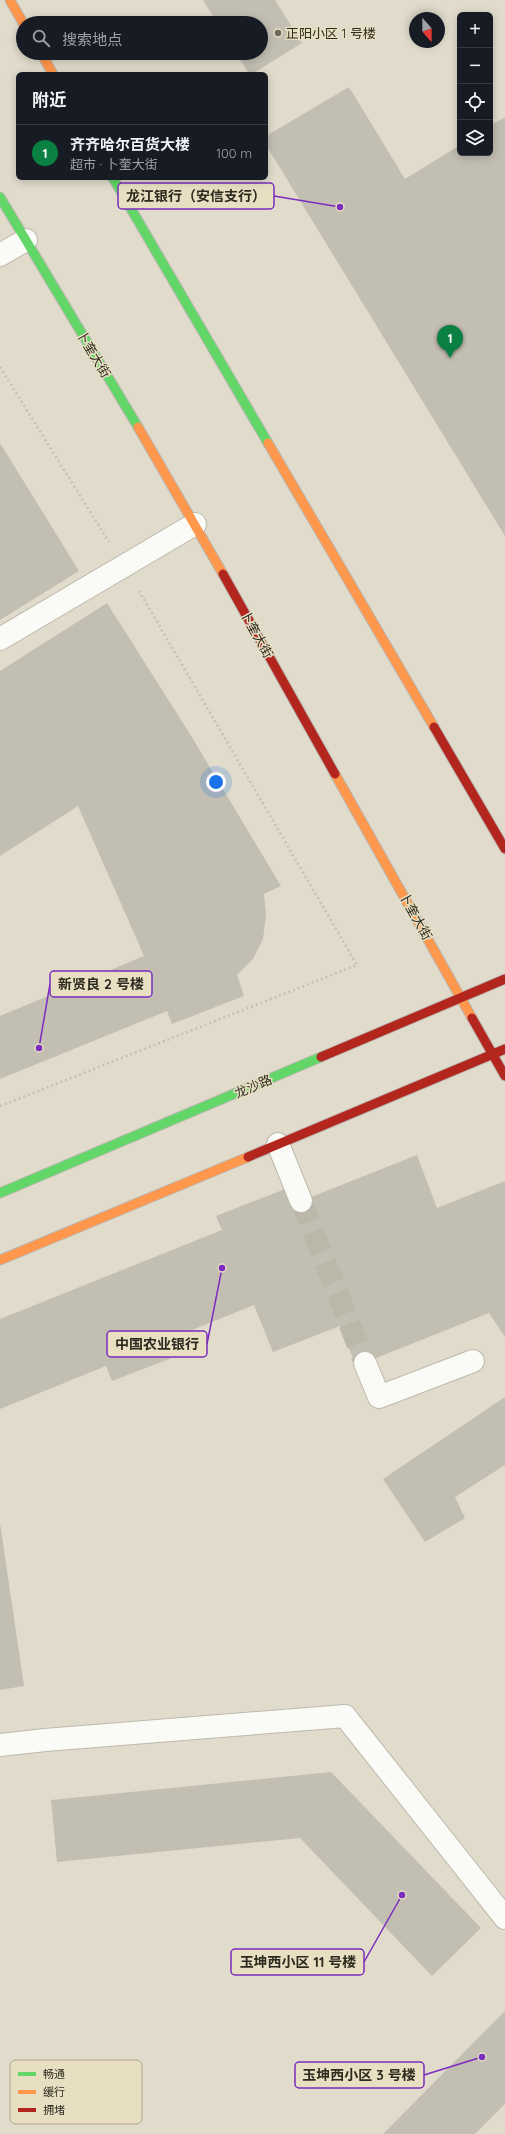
<!DOCTYPE html>
<html lang="zh">
<meta charset="utf-8">
<style>
:root{--surface:#171b24;--page:#242831;--text:#f1f3f6;--muted:#9ea1a6;--line:#363941;--accent:#0b8043}
body{margin:0;font-family:Quicksand,"Noto Sans SC",sans-serif;background:var(--page);color:var(--text)}
.controls{position:absolute;right:12px;top:12px;display:grid;overflow:hidden;border-radius:6px;box-shadow:0 2px 10px #0003}
.controls button{width:36px;height:36px;display:grid;place-items:center;padding:0;border:0;border-bottom:1px solid var(--line);background:var(--surface);color:var(--text);font:20px sans-serif}
.compass{position:absolute;left:409px;top:12px;width:36px;height:36px;border-radius:50%;background:var(--surface);box-shadow:0 2px 10px #0003;rotate:159deg}
.you{position:absolute;left:216px;top:782px;width:14px;height:14px;margin:-10px;border:3px solid #fff;border-radius:50%;background:#1a73e8;box-shadow:0 0 0 6px #1a73e833}
.badge{display:grid;place-items:center;width:26px;height:26px;border-radius:50%;background:var(--accent);color:#fff;font-size:13px;font-weight:700}
.pin{position:absolute;translate:-50% -33px;filter:drop-shadow(0 1px 2px #0008)}
.pin::after{content:'';position:absolute;top:21px;width:14px;height:12px;background:inherit;clip-path:polygon(0 0,100% 0,50% 100%)}
.list{margin:0;padding:0;list-style:none}
h2{display:flex;justify-content:space-between;align-items:center;height:52px;margin:0;padding:0 16px;font-size:17px}
h2 small{font-size:13px;font-weight:400;color:var(--muted)}
.list li{display:grid;grid-template-columns:26px 1fr auto;gap:12px;align-items:center;box-sizing:border-box;height:56px;padding:0 16px;border-top:1px solid var(--line)}
.list b{display:block;font-size:15px;white-space:nowrap}
.list p{margin:0;font-size:13px;white-space:nowrap;color:var(--muted)}
.list em{font-size:13px;font-style:normal;color:var(--muted)}
.icon{flex:none;width:22px;height:22px;fill:none;stroke:currentColor;stroke-width:2;stroke-linecap:round;stroke-linejoin:round}
.map{position:relative;flex:none;width:505px;height:2134px;overflow:hidden}
.search{position:absolute;background:var(--surface);box-shadow:0 2px 10px #0003;left:16px;top:16px;width:252px;height:44px;display:flex;align-items:center;gap:10px;box-sizing:border-box;padding:0 14px;border-radius:22px;color:var(--muted);font-size:15px}
.panel{position:absolute;background:var(--surface);box-shadow:0 2px 10px #0003;left:16px;top:72px;width:252px;height:108px;border-radius:6px}
.map>svg:first-child{display:block}
</style>
<div class="map">
<svg width="505" height="2134" viewBox="0 0 505 2134">
<rect width="100%" height="100%" fill="#e0dbcb"/>
<!-- building -->
<g fill="#c3beb2">
<polygon points="203,0 275,0 302,43 252,74 249,74 236,53 261,53 261,23 217,23"/>
<polygon points="349,87 405,179 460,145 460,153 490,153 490,126 505,117 505,536 266,145 266,136"/>
<polygon points="0,443 79,571 0,620"/>
<polygon points="107,603 190,734 281,886 264,894 266,916 263,939 253,959 237,975 244,996 172,1024 167,1011 0,1079 0,1016 144,956 78,806 0,856 0,671"/>
<polygon points="417,1155 437,1208 505,1181 505,1337 489,1313 356,1366 340,1326 273,1352 254,1305 165,1341 172,1358 112,1381 106,1366 0,1409 0,1319 222,1230 216,1216 285,1189 301,1201"/>
<polygon points="505,1397 505,1465 455,1497 465,1518 425,1542 383,1479"/>
<polygon points="0,1523 24,1686 0,1690"/>
<polygon points="331,1772 481,1928 432,1976 300,1838 57,1862 51,1800"/>
<polygon points="505,2011 505,2104 475,2134 383,2134"/>
</g>
<g fill="none" stroke-linecap="round" stroke-linejoin="round">
<!-- street-tunnel -->
<polyline stroke="#bcb8a9" stroke-width="22" stroke-dasharray="22 11" stroke-linecap="butt" points="301,1201 365,1363"/>
<defs>
<g id="street">
<polyline points="0,255 26,240"/>
<polyline points="0,639 195,524"/>
<polyline points="278,1144 301,1201"/>
<polyline points="365,1363 379,1397 473,1361"/>
<polyline points="0,1745 45,1740 345,1716 505,1918"/>
</g>
<g id="fast">
<polyline points="113,178 268,443"/>
<polyline points="0,197 138,427"/>
<polyline points="0,1193 321,1057"/>
</g>
<g id="slow">
<polyline points="10,0 23,23"/>
<polyline points="41,53 53,74"/>
<polyline points="138,427 223,574"/>
<polyline points="268,443 434,727"/>
<polyline points="335,774 472,1018"/>
<polyline points="0,1260 248,1157"/>
</g>
<g id="jam">
<polyline points="223,574 335,774"/>
<polyline points="434,727 505,849"/>
<polyline points="472,1018 505,1076"/>
<polyline points="321,1057 505,979"/>
<polyline points="248,1157 505,1049"/>
</g>
</defs>
<!-- street casing -->
<use href="#street" stroke="#bebaae" stroke-width="24"/>
<!-- fast casing -->
<use href="#fast" stroke="#bab7b3" stroke-width="11"/>
<!-- slow casing -->
<use href="#slow" stroke="#bab7b3" stroke-width="11"/>
<!-- jam casing -->
<use href="#jam" stroke="#bab7b3" stroke-width="11"/>
<!-- path -->
<g stroke="#c2c0bb" stroke-width="2.5" stroke-dasharray="2 3" stroke-linecap="butt">
<polyline points="0,367 109,542"/>
<polyline points="0,1106 357,965 139,591"/>
</g>
<!-- street -->
<use href="#street" stroke="#fafaf7" stroke-width="22"/>
<!-- fast -->
<use href="#fast" stroke="#63d668" stroke-width="9"/>
<!-- slow -->
<use href="#slow" stroke="#ff974d" stroke-width="9"/>
<!-- jam -->
<use href="#jam" stroke="#b3261e" stroke-width="9"/>
</g>
<!-- markers -->
<circle fill="#6c685b" stroke="#e8dfc3" stroke-width="1.5" cx="278" cy="33" r="4"/>
<g text-anchor="middle" stroke-width="3" stroke-linejoin="round" paint-order="stroke">
<!-- poi labels -->
<g font-size="13" fill="#2d2a1f" stroke="#e8dfc3" text-anchor="start">
<text x="286" y="38">正阳小区 1 号楼</text>
</g>
<!-- street labels -->
<g font-size="13" fill="#2d2a1f" stroke="#e8dfc3">
<text transform="translate(94 354) rotate(59)" y="5">卜奎大街</text>
<text transform="translate(257 634) rotate(61)" y="5">卜奎大街</text>
<text transform="translate(416 916) rotate(61)" y="5">卜奎大街</text>
<text transform="translate(253 1086) rotate(-23)" y="5">龙沙路</text>
</g>
</g>
<!-- legend -->
<rect x="10" y="2060" width="132" height="64" rx="6" fill="#e8dfc3" stroke="#b0a992" stroke-width="1"/>
<rect x="18" y="2072" width="18" height="4" fill="#63d668"/>
<rect x="18" y="2090" width="18" height="4" fill="#ff974d"/>
<rect x="18" y="2108" width="18" height="4" fill="#b3261e"/>
<g font-size="11" fill="#2d2a1f">
<text x="43" y="2078">畅通</text>
<text x="43" y="2096">缓行</text>
<text x="43" y="2114">拥堵</text>
</g>
<!-- callouts -->
<path fill="none" stroke="#7b2cbf" stroke-width="1.5" d="M340 207L274 196M39 1048L50 984M222 1268L207 1344M402 1895L364 1962M482 2057L424 2075"/>
<g fill="#7b2cbf" stroke="#e8dfc3" stroke-width="1.5">
<circle cx="340" cy="207" r="4"/>
<circle cx="39" cy="1048" r="4"/>
<circle cx="222" cy="1268" r="4"/>
<circle cx="402" cy="1895" r="4"/>
<circle cx="482" cy="2057" r="4"/>
</g>
<g fill="#e8dfc3" stroke="#7b2cbf" stroke-width="1.5">
<rect x="118" y="183" width="156" height="26" rx="4"/>
<rect x="50" y="971" width="102" height="26" rx="4"/>
<rect x="107" y="1331" width="100" height="26" rx="4"/>
<rect x="231" y="1949" width="133" height="26" rx="4"/>
<rect x="295" y="2062" width="129" height="26" rx="4"/>
</g>
<g font-size="14" text-anchor="middle" font-weight="bold" fill="#2d2a1f">
<text x="196" y="201">龙江银行（安信支行）</text>
<text x="101" y="989">新贤良 2 号楼</text>
<text x="157" y="1349">中国农业银行</text>
<text x="298" y="1967">玉坤西小区 11 号楼</text>
<text x="359" y="2080">玉坤西小区 3 号楼</text>
</g>
</svg>
<div class="controls">
<button>+</button>
<button>−</button>
<button><svg class="icon" aria-label="locate" viewBox="0 0 24 24"><circle cx="12" cy="12" r="6"/><path d="M12 2v4M12 18v4M2 12h4M18 12h4"/></svg></button>
<button><svg class="icon" aria-label="layers" viewBox="0 0 24 24"><path d="M12 4l9 5-9 5-9-5zM3 14l9 5 9-5"/></svg></button>
</div>
<svg class="compass" viewBox="-18 -18 36 36"><path d="M0-13l5 13h-10z" fill="#e53935"/><path d="M0 13l5-13h-10z" fill="#9ea1a6"/></svg>
<div class="you"></div>
<div class="pin badge" style="left:450px;top:358px">1</div>
<div class="search"><svg class="icon" aria-label="search" viewBox="0 0 24 24"><circle cx="10" cy="10" r="6"/><path d="M15 15l6 6"/></svg>搜索地点</div>
<section class="panel">
<h2>附近<small></small></h2>
<ul class="list">
<li><span class="badge">1</span><div><b>齐齐哈尔百货大楼</b><p>超市 · 卜奎大街</p></div><em>100 m</em></li>
</ul>
</section>
</div>
